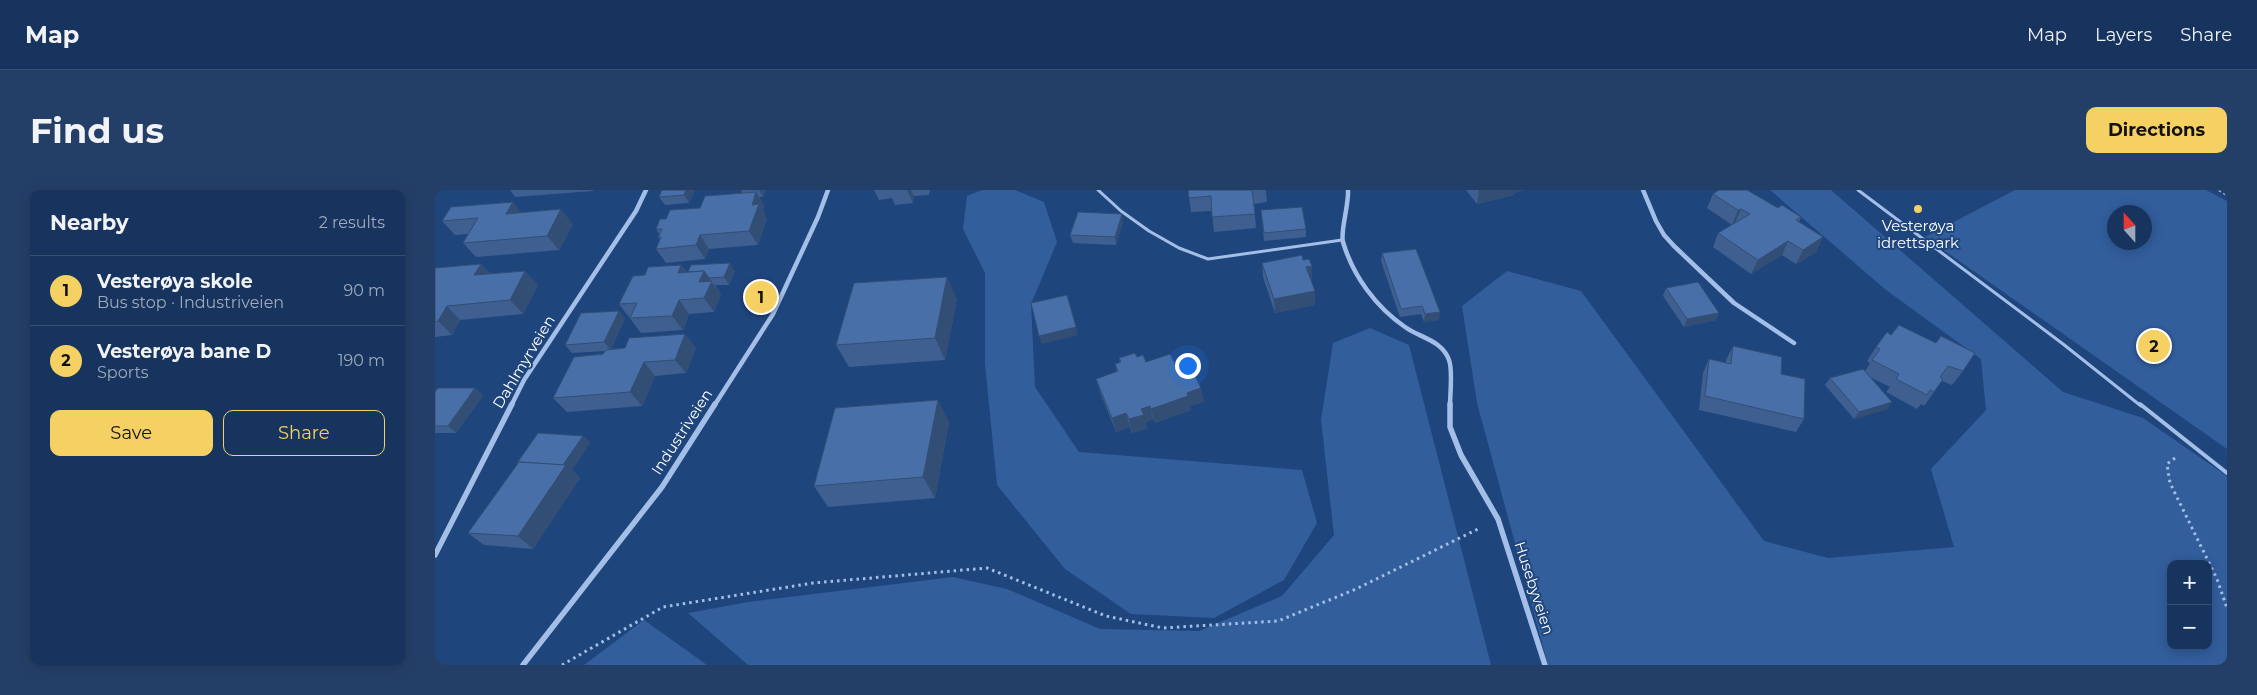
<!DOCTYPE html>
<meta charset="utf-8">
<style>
:root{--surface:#17345e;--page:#243f67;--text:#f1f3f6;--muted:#9eaabc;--line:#364f73;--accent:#f5d063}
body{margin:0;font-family:Montserrat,sans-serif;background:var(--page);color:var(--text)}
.controls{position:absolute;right:15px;bottom:15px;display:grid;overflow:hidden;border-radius:10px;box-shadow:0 2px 12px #0003}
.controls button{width:45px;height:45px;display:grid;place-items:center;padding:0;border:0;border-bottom:1px solid var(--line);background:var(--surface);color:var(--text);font:25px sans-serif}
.compass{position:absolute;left:1672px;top:15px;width:45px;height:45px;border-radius:50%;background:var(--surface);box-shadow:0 2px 12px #0003;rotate:339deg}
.you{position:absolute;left:752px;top:175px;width:18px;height:18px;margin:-12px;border:4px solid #fff;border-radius:50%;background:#1a73e8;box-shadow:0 0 0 8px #1a73e833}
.badge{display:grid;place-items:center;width:32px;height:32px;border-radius:50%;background:var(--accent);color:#111;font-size:16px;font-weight:700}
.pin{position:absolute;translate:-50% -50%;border:2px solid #fff;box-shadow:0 1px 5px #0006}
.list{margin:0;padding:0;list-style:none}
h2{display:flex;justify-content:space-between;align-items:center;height:65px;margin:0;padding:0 20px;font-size:21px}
h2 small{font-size:16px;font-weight:400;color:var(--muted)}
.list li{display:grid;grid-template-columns:32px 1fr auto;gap:15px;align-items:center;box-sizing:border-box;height:70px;padding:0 20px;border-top:1px solid var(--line)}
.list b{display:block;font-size:19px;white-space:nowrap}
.list p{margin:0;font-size:16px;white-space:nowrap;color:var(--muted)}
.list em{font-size:16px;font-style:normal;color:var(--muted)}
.actions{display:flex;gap:10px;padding:15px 20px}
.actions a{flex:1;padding:11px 0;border:1px solid var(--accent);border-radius:10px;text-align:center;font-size:18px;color:var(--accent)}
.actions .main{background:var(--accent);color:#111}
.map{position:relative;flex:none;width:1792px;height:475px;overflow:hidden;border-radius:10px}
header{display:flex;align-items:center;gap:30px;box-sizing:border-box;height:70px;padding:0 25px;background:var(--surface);border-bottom:1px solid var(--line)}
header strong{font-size:24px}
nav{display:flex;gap:28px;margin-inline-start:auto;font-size:18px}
.intro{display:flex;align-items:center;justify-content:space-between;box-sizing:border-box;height:120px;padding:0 30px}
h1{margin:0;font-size:35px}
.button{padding:12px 22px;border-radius:10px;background:var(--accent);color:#111;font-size:18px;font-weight:700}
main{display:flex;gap:30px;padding:0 30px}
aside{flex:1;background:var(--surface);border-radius:10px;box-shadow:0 2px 12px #0003}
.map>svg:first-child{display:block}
</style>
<header>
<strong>Map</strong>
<nav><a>Map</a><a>Layers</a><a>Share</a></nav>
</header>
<div class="intro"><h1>Find us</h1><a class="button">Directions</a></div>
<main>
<aside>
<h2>Nearby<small>2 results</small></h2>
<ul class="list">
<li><span class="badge">1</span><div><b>Vesterøya skole</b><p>Bus stop · Industriveien</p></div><em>90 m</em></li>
<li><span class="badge">2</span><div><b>Vesterøya bane D</b><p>Sports</p></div><em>190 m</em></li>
</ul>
<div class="actions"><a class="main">Save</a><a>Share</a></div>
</aside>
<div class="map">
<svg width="1792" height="475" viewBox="0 0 1792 475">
<rect width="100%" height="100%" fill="#1f457d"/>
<!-- green -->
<g fill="#325e9c" fill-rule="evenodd">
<polygon points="547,0 580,0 609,12 622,52 596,114 600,197 644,262 867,280 882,333 849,390 779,428 696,424 630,379 562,295 550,174 550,83 528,39 532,6"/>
<path d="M1335,0H1396L1628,202L1708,228L1792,286V475H1113L1042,213L1027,116L1072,81L1146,101L1329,351L1393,368L1519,357L1496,279L1551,220L1546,169L1451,100ZM1736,374H1773V456H1736Z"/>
<path d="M1580,0H1771L1792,11V259L1490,47ZM1710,22V52H1680V22Z"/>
<polygon points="935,138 974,155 1056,475 313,475 253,423 313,412 518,387 572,399 665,439 764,441 847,406 899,345 886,230 898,153"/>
<polygon points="209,430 272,475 149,475"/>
</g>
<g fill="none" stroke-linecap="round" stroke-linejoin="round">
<!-- path-far1 -->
<polyline stroke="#a3bfe7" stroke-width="2.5" stroke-dasharray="2.5 3" stroke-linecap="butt" points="1784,0 1792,5"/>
<!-- path -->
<g stroke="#a3bfe7" stroke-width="3" stroke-dasharray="2.5 4" stroke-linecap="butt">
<polyline points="1740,268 1732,274 1735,293 1782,389 1792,418"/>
<polyline points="127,475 228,417 378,393 552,378 671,426 728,438 843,431 921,399 1045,338"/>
</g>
<!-- lane-far1 -->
<g stroke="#a3bfe7" stroke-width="3">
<polyline points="663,0 686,21 714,41 744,58 773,69 907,50"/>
<polyline points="1423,0 1628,154 1706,216"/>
</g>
<!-- lane -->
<polyline stroke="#a3bfe7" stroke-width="4" points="1705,214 1792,283"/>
<!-- street-far1 -->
<g stroke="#a3bfe7" stroke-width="4.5">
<path d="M913,0C914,15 905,42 908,52C918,86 941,117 970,137C985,148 1007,150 1014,170C1018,180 1015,204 1015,216"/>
<polyline points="1208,0 1221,31 1229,45 1239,56 1299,113 1359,153"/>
<polyline points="76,216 89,190 201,21 211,0"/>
<polyline points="279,216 338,124 383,27 393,0"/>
</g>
<!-- street -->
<g stroke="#a3bfe7" stroke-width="5.5">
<polyline points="1015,214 1015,237 1026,265 1063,329 1110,475"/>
<polyline points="0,365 77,214"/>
<polyline points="88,475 227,297 280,214"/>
</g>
</g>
<!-- wall -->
<g fill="#3e5f90">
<polygon points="75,0 158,0 158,1 80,7"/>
<polygon points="227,0 260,0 254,13 230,15 224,7"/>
<polygon points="306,0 331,0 328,7 324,7 329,16 328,21 332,29 323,55 274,59 270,69 231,73 221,59 225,50 223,48 224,44 221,39 231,29 265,18 307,3"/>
<polygon points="439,0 495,0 494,5 479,6 478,13 460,15 457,8 444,10"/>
<polygon points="753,0 831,0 832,12 819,14 821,38 779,42 777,21 756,22"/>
<polygon points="1031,0 1089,0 1079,3 1079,5 1042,14"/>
<polygon points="1278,4 1343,18 1366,27 1364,32 1388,47 1381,62 1361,74 1347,65 1316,84 1278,57 1283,43 1297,35 1272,18"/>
<polygon points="826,20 871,39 871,47 829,51"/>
<polygon points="86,23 138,34 124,60 41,67 28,53 33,44 20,45 7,31"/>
<polygon points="688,32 681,55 638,53 635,45"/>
<polygon points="947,63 1004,130 989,132 986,124 965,127 946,71"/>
<polygon points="868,70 877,76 876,91 880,115 840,123 828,87 827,73"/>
<polygon points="46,74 55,84 90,81 103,95 88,124 25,130 17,145 0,147 0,78"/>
<polygon points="246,75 252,82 300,81 294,95 280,95 286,105 279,122 254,124 248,140 206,143 184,114"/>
<polygon points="1231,98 1281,130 1249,137 1228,106"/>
<polygon points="522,109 510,170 414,177 401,155"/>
<polygon points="190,128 176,159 190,158 250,144 261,158 251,183 220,186 207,216 132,222 118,208 168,164 170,161 137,163 130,155"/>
<polygon points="1456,145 1501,153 1528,181 1517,195 1507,191 1489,216 1486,214 1482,219 1451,202 1455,197 1435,187 1452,219 1419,229 1390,195 1395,188 1430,181 1435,173 1432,171 1441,157"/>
<polygon points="1298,156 1346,184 1369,229 1361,242 1264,220 1268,183 1274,169 1291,173 1291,170"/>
<polygon points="702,167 711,172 741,176 769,212 755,216 756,220 720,233 718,229 711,232 712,238 697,243 695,237 681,242 665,202 661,189 682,182 680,174 685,172 684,168"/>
<polygon points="40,198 48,206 21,243 0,243 0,202"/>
<polygon points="514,232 500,308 393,317 379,296"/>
<polygon points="148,246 155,253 137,280 145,288 98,359 49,355 33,343 83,273"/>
</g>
<!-- shaded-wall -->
<g fill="#324e75">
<polygon points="251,0 260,0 254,13 249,5"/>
<polygon points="324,0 331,0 328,7"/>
<polygon points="472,0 476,0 479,6 478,13"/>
<polygon points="1044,0 1089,0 1079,3 1079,5 1042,14"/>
<polygon points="321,2 329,16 328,21 332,29 323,55 314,41 317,15"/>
<polygon points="78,12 89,26 71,24"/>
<polygon points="126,19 138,34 124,60 112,46"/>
<polygon points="1306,19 1300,33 1297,35 1303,20"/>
<polygon points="687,24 688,32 681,55 680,47"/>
<polygon points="265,45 274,59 270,69 261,55"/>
<polygon points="1388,47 1381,62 1361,74 1368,60"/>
<polygon points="1353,51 1347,65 1316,84 1323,70"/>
<polygon points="295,73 300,81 294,95 289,87"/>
<polygon points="46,74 59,89 39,85"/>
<polygon points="246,75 256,88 243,83"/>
<polygon points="877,76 877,91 872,92 871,77"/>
<polygon points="90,81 103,95 88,124 75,110"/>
<polygon points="269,81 286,105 279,122 269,108 264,92"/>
<polygon points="512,87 522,109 510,170 500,148"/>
<polygon points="880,101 880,115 840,123 839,109"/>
<polygon points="632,105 643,145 607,154 604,146"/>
<polygon points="244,110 254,124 248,140 237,126"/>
<polygon points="12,116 25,130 17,145 3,131"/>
<polygon points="184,121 190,128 175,160 169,152"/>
<polygon points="1005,122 1004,130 989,132 990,124"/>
<polygon points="1284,123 1281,130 1249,137 1252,129"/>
<polygon points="250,144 261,158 251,183 240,170"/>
<polygon points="209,172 220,186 207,216 195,202"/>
<polygon points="40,198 48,206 21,243 13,236"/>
<polygon points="766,198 769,212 755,216 756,220 720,233 716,219 752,203"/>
<polygon points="503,210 514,232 500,308 488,287"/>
<polygon points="1457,212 1452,219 1419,229 1424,222"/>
<polygon points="715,216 718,229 711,232 712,238 697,243 694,229 706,219"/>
<polygon points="691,223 695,237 681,242 677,228"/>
<polygon points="148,246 155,253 137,280 145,288 98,359 83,346 127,275"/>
</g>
<!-- building -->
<g fill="#486fa7" stroke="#324e75">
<polygon points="227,0 251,0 249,5 224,7"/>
<polygon points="753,0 817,0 820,24 777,27 776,6 754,8"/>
<polygon points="1284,0 1312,0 1343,18 1347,15 1366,27 1361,30 1388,47 1368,60 1353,51 1323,70 1283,43 1315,24 1306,19 1303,20 1278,4"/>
<polygon points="321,2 317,15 324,14 314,41 265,45 261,55 221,59 226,47 223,48 227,39 221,39 225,29 231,29 235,20 265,18 270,6"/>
<polygon points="78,12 71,24 126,19 112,46 28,53 43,28 7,31 16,17"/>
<polygon points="867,17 871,39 829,43 826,20"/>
<polygon points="643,22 687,24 680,47 635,45"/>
<polygon points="981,59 1005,122 990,124 987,116 966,119 947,63"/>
<polygon points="867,65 868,70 874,69 877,76 871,77 880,101 839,109 827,73"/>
<polygon points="295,73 289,87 274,88 269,81 253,82 256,75"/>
<polygon points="46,74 39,85 90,81 75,110 12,116 3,131 0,132 0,78"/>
<polygon points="246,75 243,83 269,81 264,92 277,91 269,108 244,110 237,126 195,128 202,113 184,114 198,86 210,85 213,77"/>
<polygon points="512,87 500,148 401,155 419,93"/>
<polygon points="1263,92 1284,123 1252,129 1231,98"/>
<polygon points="632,105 641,137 604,146 596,113"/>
<polygon points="184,121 169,152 130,155 146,123"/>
<polygon points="1464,135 1501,153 1506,146 1540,163 1528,181 1513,176 1505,187 1508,189 1499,202 1495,200 1492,205 1461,189 1464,184 1437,170 1445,159 1441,157 1452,142 1456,145"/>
<polygon points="250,144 240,170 209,172 195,202 118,208 139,167 168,164 171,160 190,158 194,148"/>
<polygon points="1298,156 1347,167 1346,184 1370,189 1369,229 1270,206 1274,169 1296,174"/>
<polygon points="700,163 702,167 708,165 711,172 735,164 741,176 753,172 766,198 752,203 753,206 716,219 715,216 706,219 709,225 694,229 691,223 677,228 661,189 683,181 680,174 686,172 684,168"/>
<polygon points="1428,179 1457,212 1424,222 1395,188"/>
<polygon points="3,198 40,198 13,236 0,236 0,202"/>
<polygon points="503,210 488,287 379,296 400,218"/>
<polygon points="103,243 148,246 128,275 84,272 82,273"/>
<polygon points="84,272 131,275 83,346 33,343"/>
</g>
<!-- markers -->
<circle fill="#f5d063" stroke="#1f457d" stroke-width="2" cx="1483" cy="19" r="5"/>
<g text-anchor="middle" stroke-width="4" stroke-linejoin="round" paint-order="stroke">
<!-- poi labels -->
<g font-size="15" fill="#fff" stroke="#1f457d">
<text x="1483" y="41">Vesterøya<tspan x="1483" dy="17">idrettspark</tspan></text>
</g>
<!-- street labels -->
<g font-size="15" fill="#fff" stroke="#1f457d">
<text transform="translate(89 172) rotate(-59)" y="5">Dahlmyrveien</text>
<text transform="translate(247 242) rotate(-57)" y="5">Industriveien</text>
<text transform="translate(1099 398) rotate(72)" y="5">Husebyveien</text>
</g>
</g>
</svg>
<div class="controls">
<button>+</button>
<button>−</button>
</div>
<svg class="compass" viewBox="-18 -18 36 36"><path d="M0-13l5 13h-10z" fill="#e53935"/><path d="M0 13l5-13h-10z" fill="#9eaabc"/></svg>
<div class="you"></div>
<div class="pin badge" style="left:326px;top:107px">1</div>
<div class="pin badge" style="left:1719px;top:156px">2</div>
</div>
</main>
